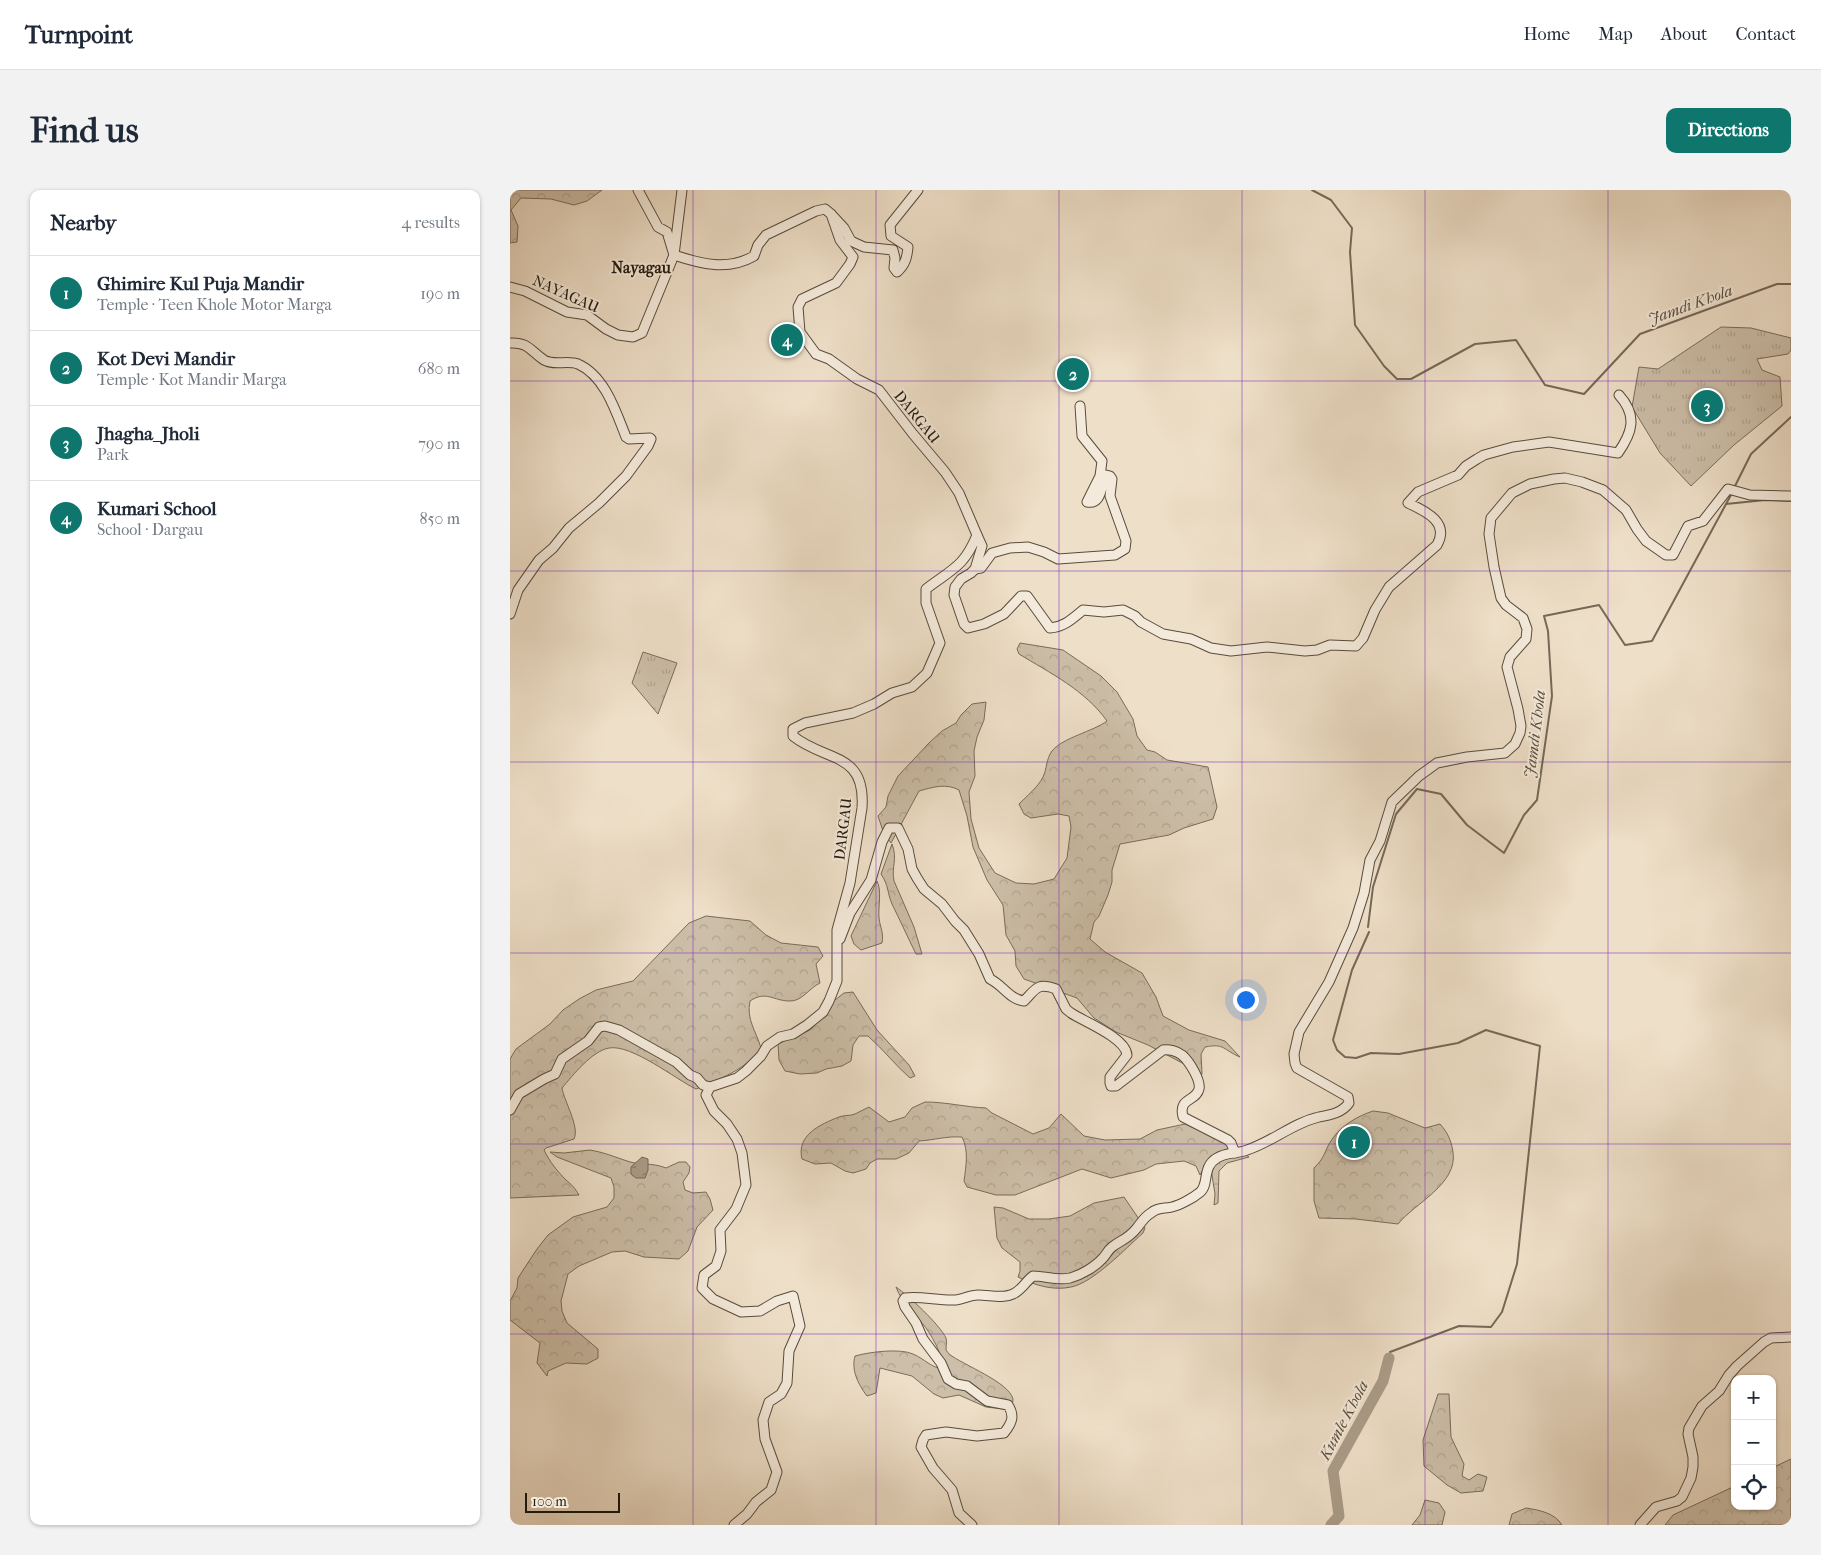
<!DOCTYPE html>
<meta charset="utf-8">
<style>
:root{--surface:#fff;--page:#f2f2f3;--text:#1f2937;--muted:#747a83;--line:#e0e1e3;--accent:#0f766e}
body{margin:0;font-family:"IM FELL French Canon",serif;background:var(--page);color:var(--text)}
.controls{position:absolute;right:15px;bottom:15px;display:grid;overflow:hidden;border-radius:10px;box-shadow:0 1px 4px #0004}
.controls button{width:45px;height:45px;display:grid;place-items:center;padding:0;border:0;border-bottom:1px solid var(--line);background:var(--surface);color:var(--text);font:25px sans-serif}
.scale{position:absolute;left:15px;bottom:12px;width:95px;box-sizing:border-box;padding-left:5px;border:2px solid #261b0d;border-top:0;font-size:14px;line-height:18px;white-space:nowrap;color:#261b0d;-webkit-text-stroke:4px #f4eadb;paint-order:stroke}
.you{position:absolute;left:735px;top:809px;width:18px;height:18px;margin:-12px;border:4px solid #fff;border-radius:50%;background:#1a73e8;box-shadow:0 0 0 8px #1a73e833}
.badge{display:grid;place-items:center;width:32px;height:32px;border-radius:50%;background:var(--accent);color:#fff;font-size:16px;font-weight:700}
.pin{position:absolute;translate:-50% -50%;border:2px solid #fff;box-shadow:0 1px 5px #0006}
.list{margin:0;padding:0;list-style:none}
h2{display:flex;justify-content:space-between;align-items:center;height:65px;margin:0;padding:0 20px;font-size:21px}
h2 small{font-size:16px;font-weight:400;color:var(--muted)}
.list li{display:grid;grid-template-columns:32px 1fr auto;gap:15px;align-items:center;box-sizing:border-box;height:75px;padding:0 20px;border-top:1px solid var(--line)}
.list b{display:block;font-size:19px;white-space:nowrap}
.list p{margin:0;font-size:16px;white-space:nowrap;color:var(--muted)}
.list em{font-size:16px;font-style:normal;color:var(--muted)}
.icon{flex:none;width:28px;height:28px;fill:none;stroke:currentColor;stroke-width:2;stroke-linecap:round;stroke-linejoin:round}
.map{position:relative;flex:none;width:1281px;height:1335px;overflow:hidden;border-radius:10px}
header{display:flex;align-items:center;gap:30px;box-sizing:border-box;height:70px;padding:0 25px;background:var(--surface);border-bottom:1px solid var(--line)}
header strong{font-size:24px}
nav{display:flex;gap:28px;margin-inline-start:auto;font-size:18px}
.intro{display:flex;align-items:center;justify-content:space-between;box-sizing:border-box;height:120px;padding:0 30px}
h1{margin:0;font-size:35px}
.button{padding:12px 22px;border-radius:10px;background:var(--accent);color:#fff;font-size:18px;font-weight:700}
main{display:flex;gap:30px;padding:0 30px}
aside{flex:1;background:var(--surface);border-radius:10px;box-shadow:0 1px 4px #0004}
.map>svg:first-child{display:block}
</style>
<header>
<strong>Turnpoint</strong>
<nav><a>Home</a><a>Map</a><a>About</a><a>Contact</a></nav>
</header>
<div class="intro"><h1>Find us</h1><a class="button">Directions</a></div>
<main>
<aside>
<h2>Nearby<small>4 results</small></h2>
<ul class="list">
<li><span class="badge">1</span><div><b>Ghimire Kul Puja Mandir</b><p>Temple · Teen Khole Motor Marga</p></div><em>190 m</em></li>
<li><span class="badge">2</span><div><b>Kot Devi Mandir</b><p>Temple · Kot Mandir Marga</p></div><em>680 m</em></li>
<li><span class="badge">3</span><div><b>Jhagha_Jholi</b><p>Park</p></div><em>790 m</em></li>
<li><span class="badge">4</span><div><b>Kumari School</b><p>School · Dargau</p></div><em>850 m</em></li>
</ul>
</aside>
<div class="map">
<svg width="1281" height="1335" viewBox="0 0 1281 1335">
<defs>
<pattern id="grass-tufts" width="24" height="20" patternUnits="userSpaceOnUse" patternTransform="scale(1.25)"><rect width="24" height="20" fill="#ccbea8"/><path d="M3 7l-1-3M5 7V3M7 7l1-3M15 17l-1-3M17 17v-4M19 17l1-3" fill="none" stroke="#afa38f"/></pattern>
<pattern id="forest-crowns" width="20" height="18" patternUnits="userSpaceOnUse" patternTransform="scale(1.25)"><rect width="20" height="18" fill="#ccbea8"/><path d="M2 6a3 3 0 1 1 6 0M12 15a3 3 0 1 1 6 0" fill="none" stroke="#afa38f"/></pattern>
<pattern id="water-ripples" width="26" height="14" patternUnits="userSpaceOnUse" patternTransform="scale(1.25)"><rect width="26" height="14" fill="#aa9c88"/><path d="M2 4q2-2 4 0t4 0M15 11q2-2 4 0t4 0" fill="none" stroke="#8a7e6e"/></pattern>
</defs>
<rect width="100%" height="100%" fill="#eedfc8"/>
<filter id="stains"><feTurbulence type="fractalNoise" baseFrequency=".004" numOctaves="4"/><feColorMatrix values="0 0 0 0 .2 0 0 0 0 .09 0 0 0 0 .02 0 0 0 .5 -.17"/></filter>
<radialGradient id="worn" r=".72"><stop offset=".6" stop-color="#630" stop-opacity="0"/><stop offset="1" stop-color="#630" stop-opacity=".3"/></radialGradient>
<!-- grass -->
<g fill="url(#grass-tufts)" stroke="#796c5a">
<polygon points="1211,137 1241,138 1281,148 1281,160 1278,164 1247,169 1252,180 1270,187 1272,216 1224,255 1181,296 1150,263 1122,217 1129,177 1148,179"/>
<polygon points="133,462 167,473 148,524 122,493"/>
</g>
<!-- forest -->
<g fill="url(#forest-crowns)" stroke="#796c5a">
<polygon points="0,0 92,0 77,11 64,15 41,9 11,8 1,20 8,36 7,52 0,53"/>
<path d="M510,453L553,460L591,486L607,502L623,529L627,546L637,560L645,562L657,570L698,577L707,617L703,629L674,638L659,645L610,654L602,680V692L598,705L589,726L584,732L580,749L595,762L632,783L646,807L653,826L679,840L715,851L730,867C713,860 715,853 695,857L691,864L692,884L686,886L678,876L638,855L606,842L584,828L567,808L514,789L506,776L505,761L496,745L493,715L477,690L463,657L457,626L449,600C436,593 423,597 409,601L381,653L374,644L368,626L376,617L378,606L388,586L419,553L432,541L446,533L451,525L462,514L476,512L474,530L467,547L464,561L465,586L459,602L461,629L469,658L485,683L506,693L524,694L544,689L557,668L561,637L559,626L548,624L521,628L514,624L509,614C517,606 528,597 533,587C537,579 536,569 542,561C552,548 584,541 597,531C575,500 540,483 509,464L507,459Z"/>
<path d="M382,654C388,670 381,676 384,691L404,737L412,764H406C398,748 390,730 382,714C377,702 379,696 371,684Z"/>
<path d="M367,691C372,700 368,717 369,728C370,737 374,743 372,753L351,760L344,754L341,746Z"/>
<path d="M196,726L240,731L256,745L271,753L308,757L313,766L306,774L310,793C299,798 292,812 279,811C264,811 256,800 240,811C236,829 246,841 251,858C239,878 208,890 186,899C165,889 122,854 99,858C82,861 63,885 52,898C54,911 70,937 64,949L36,958L34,960C39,971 48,982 56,990C62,995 65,998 69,1005L0,1008V869L6,859L40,834L53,820L69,809L86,800L123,791L179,733Z"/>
<path d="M343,802L367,840L399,875L405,886L400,888C385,875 373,859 358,846H349L343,855L341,871L332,876L316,879L307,883L290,884L275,881L269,870L268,854L300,840L313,827L316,817L334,803Z"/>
<path d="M415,912C436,912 455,917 476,918L482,923L523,944L539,938L551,924L574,946L595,950L630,949L647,940L675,934L717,952L739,967L717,973L709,981L708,1013L704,1015L705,1004L701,979L694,978L690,985L686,976L674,971L646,974L634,980L601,988L572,979L505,1005H486L457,997L454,991C456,976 459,961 452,947C436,946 425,950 409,951L399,963L386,969H367L360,973L356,979L343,983L335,981L321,973L305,974L292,969C286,945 311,934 329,927C334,925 340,926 345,924C350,922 354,919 359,917L379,932L395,927L402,918Z"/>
<path d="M863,921L878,923L915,938L930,934C938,943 941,950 943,962C948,994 905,1013 888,1034L846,1029L809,1028L804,1011V978C814,968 813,966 819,954C829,937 845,927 863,921Z"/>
<path d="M80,960C93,962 105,967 117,971C131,976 141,972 156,978L169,972H176L180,977L179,983L173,992L175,1000L183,1003L196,1002L200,1009L203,1020L187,1037L178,1061L169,1069L134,1067L115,1061L102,1062L69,1076L58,1084L51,1111L52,1121L57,1133L88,1159V1168L77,1174L56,1173L38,1181L37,1186L27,1173L30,1153L0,1130V1111L7,1098L8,1088L27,1059L38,1045L63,1027L97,1017L104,1008V997L101,988L47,967L40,962L54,963Z"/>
<path d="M614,1007L635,1038L633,1043C616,1058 583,1093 561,1097C543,1101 524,1095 508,1087L510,1081V1072L492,1058L487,1048L484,1017L493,1018L519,1029H539L560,1026L584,1013Z"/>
<path d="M386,1097C399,1106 430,1135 436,1148C437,1152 436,1156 436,1160L439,1164C453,1175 499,1192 503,1209C503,1212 502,1216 501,1220L476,1217L449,1205L433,1208L424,1204L402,1186L370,1178L366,1203L357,1206C348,1194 341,1180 345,1166C359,1162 390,1158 403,1164C415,1169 421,1178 434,1179C433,1166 421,1143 412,1133C403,1121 391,1111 386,1097Z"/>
<polygon points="928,1204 939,1204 941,1247 954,1274 952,1286 959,1290 968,1284 977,1287 973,1301 951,1303 937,1295 914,1276 913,1250"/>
<polygon points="1281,1269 1281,1335 1155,1335 1163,1325 1225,1296 1225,1316 1262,1316 1262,1278"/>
<polygon points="915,1310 929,1313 935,1322 932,1335 902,1335 910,1325"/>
<path d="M1016,1318C1029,1320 1045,1323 1052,1335H999L1002,1324Z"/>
</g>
<!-- water -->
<polygon fill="url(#water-ripples)" stroke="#756857" points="132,967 138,969 138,980 135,988 126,988 121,984 121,977"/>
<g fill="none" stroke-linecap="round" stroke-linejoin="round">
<!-- stream -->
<g stroke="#756857" stroke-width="2">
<polyline points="802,0 821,10 842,38 840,62 845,135 874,176 887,189 901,189 965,154 1006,150 1035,195 1074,204 1130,144 1267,94 1281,94"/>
<polyline points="1224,298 1241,264 1281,227"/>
<polyline points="1216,314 1255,310 1281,311"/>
<polyline points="858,737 863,697 886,624 907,599 931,604 957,635 994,663 1014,625 1027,610 1042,506 1038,441 1034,426 1089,415 1115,455 1142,451 1222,303"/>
<polyline points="859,742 842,780 823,850 827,860 835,867 846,868 861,863 889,864 948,853 976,840 1030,856 1007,1074 992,1122 981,1137 949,1136 880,1162"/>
</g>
<!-- river -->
<polyline stroke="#aa9c88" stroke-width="11" points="821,1335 829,1326 823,1281 873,1191 879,1168"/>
<defs>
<g id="minor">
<path d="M128,0L148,37L157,42L164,65C191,74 218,81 244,66L248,55L256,45L306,21L315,19L321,24L330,50L343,67L340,74L326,93L292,109L288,117L290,142L306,164L319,169L347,189L369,200L403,244L435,282L449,303L467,345C454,377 442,379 416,399V413L430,453L417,483L402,497L382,503L364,514L343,523L295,533L283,539V546C315,572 356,561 352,618L340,693L327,740V791L319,811L313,822L297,835L283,844L270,847L257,856L251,866L236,881L227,888L200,897L196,905L204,921L217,934L227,949L232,963L236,995L226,1019L210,1040L211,1061L206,1076L194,1085L192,1098L203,1109L231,1122L250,1121L267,1111L283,1106L290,1136L279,1161L277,1193L271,1204L259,1212L253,1230L255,1249L267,1282L261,1300L246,1312L237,1324L224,1335"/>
<path d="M321,24L334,38L341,51L354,57L383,60L385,68L384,78L387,82C395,75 397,68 398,57L381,46L380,35L408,0"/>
<polyline points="0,97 15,101 57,122 77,125 96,139 108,145 123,147 132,143 164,65 172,0"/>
<path d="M0,153C19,152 20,161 34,170C44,176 57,170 68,174C95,186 106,222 116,247L119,249L140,248L141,249L138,256L116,286L89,313L59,338L43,358L29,370L8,400L0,424"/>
<path d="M467,345L472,356L465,379L461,383L451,389L445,397L444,405L454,434L458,438L474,434L494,424L511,406H517L540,438C554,437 562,429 573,420L594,422L613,420L625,426L631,432L653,444L681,449L701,458L721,461L757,457L795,461L807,460L820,455L846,456L853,448L865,420L879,397L927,355C940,332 915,321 898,313L908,302L948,285L956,276L967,269L974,265L1003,257L1039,252L1108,263C1122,243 1128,226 1109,205"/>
<path d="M465,379L471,378L482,363L500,358L518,357L534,362L548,369L605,365L615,359L616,351L600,306L602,289L600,286L596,285C591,295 592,315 577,312L590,286L592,271L572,246L570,216"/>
<path d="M330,749L340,723L361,690L372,652L379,638H388L398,659L402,679L407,688L414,699L432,714L445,731L454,740L469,764L480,789C493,795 499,809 514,811C526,799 527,792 546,799L556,819L561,823C575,832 616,848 617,865L600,887V893L601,896H606L653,860C659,859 667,861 672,865C679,871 691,890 689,899C686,912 668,907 673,927L718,950L721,953L725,963"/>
<polyline points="0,920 9,904 34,889 45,884 52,869 78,851 89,837 95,836 109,840 166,872 180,885 187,888 193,895 200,897"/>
<path d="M462,1335L449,1323L442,1300L423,1278L411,1257L413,1250L416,1245L436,1242L467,1246L494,1243C502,1233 505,1226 498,1215L477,1211L457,1196L446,1194L438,1189L431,1173L413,1149L406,1133L395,1117L393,1111L395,1108C412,1106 429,1111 446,1110C454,1109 460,1105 468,1105C480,1105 493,1109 503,1104C512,1100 515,1092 523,1086C536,1086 547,1091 560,1088C571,1085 585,1077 593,1068C596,1065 598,1060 602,1057C611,1050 618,1049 626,1039C631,1033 634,1027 641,1023C648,1017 654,1019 662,1017C670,1015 683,1008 689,1003C700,996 691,977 707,968C716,962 727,964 737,960C762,952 783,933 809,927C820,925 832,923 839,913L838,907L787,878L785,873L784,864L789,842L819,792L843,738L854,703L860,670L870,651L882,612L909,586L927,573L957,567L995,563L1005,554L1010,543L1011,536L1008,519L997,477L1000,467L1016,449L1017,439L1013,428L996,415L991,408L984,377L979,344L981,328L1002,303L1020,294L1044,289L1055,288L1072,292L1093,300L1116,320L1127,339L1136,351L1156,365H1163L1178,336L1193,331L1218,299L1240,305L1281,306"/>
<polyline points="1130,1335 1146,1317 1167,1311 1172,1307 1181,1288 1183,1277 1183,1267 1178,1244 1179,1238 1192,1216 1209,1201 1219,1185 1227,1176 1254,1152 1261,1148 1281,1147"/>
</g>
</defs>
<!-- minor casing -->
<use href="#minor" stroke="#584c3c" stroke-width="11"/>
<!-- minor -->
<use href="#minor" stroke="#f4eadb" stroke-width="9"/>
</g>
<!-- grid -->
<path fill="none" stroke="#7b2cbf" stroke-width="1" stroke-opacity="0.55" d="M183,0V1335M366,0V1335M549,0V1335M732,0V1335M915,0V1335M1098,0V1335M0,191H1281M0,381H1281M0,572H1281M0,763H1281M0,954H1281M0,1144H1281"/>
<g text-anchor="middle" stroke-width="4" stroke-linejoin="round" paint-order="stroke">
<!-- street labels -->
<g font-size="15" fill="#261b0d" stroke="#f4eadb">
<text transform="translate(56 104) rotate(24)" y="5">NAYAGAU</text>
<text transform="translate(407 227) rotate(51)" y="5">DARGAU</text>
<text transform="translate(333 639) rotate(-83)" y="5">DARGAU</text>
</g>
<!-- neighbourhood labels -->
<g font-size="16" font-weight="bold" fill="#261b0d" stroke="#f4eadb">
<text x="131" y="83">Nayagau</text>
</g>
<!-- water labels -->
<g font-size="16" font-style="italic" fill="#5b4f3e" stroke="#f4eadb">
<text transform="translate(1180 114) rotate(-20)" y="6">Jamdi Khola</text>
<text transform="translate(1024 544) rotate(-83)" y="6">Jamdi Khola</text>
<text transform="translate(833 1230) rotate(-62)" y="6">Kumle Khola</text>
</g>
</g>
<rect width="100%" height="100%" filter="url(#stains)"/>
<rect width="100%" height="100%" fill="url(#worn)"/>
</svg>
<div class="controls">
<button>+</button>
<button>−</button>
<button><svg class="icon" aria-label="locate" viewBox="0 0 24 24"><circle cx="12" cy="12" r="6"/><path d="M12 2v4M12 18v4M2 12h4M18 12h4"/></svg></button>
</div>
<div class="scale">100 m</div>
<div class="you"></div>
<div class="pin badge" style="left:844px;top:952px">1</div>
<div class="pin badge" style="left:563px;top:184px">2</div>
<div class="pin badge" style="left:1197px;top:216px">3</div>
<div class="pin badge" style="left:277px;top:150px">4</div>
</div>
</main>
